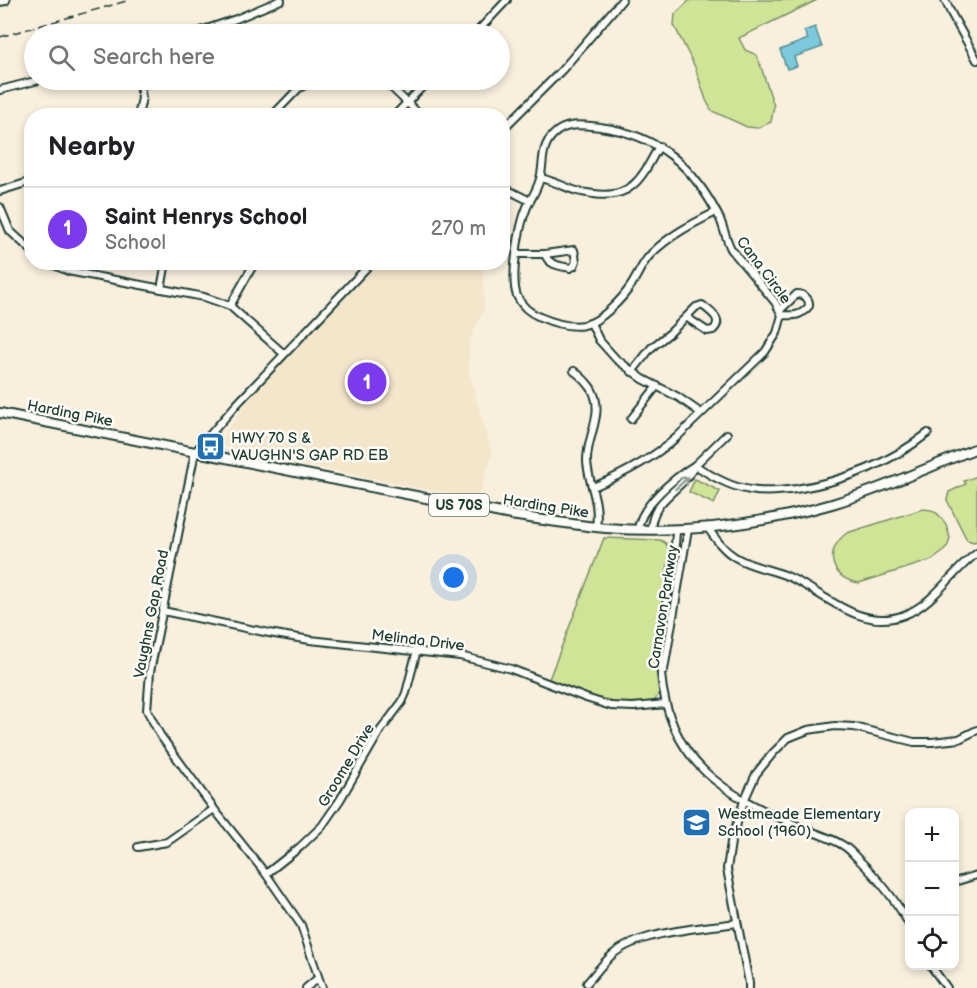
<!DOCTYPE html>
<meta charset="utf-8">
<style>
:root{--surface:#fff;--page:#f2f2f2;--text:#202124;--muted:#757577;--line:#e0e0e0;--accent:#7c3aed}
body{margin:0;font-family:"Balsamiq Sans",sans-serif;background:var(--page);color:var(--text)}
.controls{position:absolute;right:18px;bottom:18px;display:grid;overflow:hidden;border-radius:12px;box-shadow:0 3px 9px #0003}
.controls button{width:54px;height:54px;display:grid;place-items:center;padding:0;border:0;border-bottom:2px solid var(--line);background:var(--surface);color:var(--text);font:30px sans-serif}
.you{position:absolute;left:454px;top:578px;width:21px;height:21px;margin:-15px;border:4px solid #fff;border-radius:50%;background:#1a73e8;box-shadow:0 0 0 9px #1a73e833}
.badge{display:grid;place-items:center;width:39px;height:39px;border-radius:50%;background:var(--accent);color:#fff;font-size:20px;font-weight:700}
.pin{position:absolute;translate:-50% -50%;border:3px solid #fff;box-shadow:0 2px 6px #0006}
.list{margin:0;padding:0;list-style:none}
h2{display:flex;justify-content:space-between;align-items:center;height:78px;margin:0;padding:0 24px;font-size:26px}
h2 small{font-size:20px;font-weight:400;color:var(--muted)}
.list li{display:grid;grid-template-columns:39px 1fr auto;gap:18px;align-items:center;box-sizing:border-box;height:84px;padding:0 24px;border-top:2px solid var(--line)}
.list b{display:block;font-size:22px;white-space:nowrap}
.list p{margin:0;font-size:20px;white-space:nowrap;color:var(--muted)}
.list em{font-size:20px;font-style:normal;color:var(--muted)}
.icon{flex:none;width:33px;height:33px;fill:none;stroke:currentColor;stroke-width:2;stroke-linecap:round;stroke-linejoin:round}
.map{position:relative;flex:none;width:977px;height:988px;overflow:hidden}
.search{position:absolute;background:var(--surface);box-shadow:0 3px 9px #0003;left:24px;top:24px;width:486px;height:66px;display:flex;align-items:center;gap:15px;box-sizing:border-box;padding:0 21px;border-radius:33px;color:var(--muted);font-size:22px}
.panel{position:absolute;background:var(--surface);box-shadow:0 3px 9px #0003;left:24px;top:108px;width:486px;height:162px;border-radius:24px}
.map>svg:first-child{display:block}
</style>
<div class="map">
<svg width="977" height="988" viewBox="0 0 977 988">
<rect width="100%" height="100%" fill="#f8efdd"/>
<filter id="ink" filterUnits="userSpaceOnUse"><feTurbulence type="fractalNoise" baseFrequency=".0167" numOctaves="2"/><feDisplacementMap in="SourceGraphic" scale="12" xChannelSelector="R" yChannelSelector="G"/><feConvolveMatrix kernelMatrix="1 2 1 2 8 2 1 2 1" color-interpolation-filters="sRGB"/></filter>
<g filter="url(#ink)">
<!-- built -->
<polygon fill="#f4e6cb" points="379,263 481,263 483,277 484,309 469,342 469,373 492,454 478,500 307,465 217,444 256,390 314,328"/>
<!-- green -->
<g fill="#d0e498" stroke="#789066" stroke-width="1.5">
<polygon points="690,0 817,0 739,38 745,50 757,55 774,106 771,122 758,128 747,127 712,111 706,100 695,67 674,25 675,14"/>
<polygon points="977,476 977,541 974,542 967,540 947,500 949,492 966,484 964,481"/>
<polygon points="695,479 720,491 714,504 689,492"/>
<path d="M923,509L931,510L938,514L946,524L950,538L948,545L943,552L932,560L859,583C830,579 823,550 847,533Z"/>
<path d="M604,538L660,540C668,543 670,549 672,556C667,588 657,624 657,657C657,671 665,690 654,701C643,702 632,703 621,703C597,701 571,690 549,679Z"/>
</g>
<!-- water -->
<polygon fill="#7dc9dc" stroke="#579199" stroke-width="1.5" points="815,27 822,47 794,57 797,66 787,69 780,50 808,39 804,31"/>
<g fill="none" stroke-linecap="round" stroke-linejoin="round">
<defs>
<g id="minor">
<polyline points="945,0 951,13 977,60"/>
<polyline points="192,34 236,19 281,0"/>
<polyline points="475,34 507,0"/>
<polyline points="377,80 391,87 421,116"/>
<polyline points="0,90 39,80"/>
<polyline points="138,116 142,98 139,80"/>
<polyline points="272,116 298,89 313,80"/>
<polyline points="394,116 429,80"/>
<polyline points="502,130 562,70 622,0"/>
<path d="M541,178C552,181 561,185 571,189C578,192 587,193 594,194C633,200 643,175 659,146"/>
<polyline points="502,187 530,201"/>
<polyline points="0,191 32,181"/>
<polyline points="0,207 10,231 32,251"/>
<path d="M516,254H545C548,265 560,266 570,268L574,266L576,261L574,250L545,254"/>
<polyline points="47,262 68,271 204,297 230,306 284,354"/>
<polyline points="161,289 166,262"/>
<polyline points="230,306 255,262"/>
<path d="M780,310L797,294C804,294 810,299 809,306C801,316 794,316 782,315"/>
<polyline points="591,323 599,340 616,359 643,379 678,397 701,413"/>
<path d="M574,371C581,376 586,381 591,388C606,413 586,436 587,462C589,486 600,501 596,527"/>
<path d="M632,372L651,348L670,333L686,317L707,331L713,330C724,320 711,312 702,305L696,307L686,317"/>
<polyline points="631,419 657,386"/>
<path d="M727,434L695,465C711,476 730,487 750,490C765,493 781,491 796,489C845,481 889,464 928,433"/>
<path d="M593,487C624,474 652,459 677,437L765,352L777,333L782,315L775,302L731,249C726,239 724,229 720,219C694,167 659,135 600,127C582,125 566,122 553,135C539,149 545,166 539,182C536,191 531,199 527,207C519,226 510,277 517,296C522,307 530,313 540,317C554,323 569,328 584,325C601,322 623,298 632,284C639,273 642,263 651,254C670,235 692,224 716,212"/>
<path d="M707,527C715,538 723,550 735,557C751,567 770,569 787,576C824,592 859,632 904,615C935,603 951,572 977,553"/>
<path d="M638,529C641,505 674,478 695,465C682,492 652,497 651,530"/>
<path d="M676,529C675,577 656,628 661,674C669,762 723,794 798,826C811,832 833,838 844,846C849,849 853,854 857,858C878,878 896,900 910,926"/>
<polyline points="163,611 269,633 310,640 460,656 511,669 586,698 611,706 633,707 666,704"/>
<polyline points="664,670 688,529"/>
<polyline points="138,847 167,842 214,809"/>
<polyline points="266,874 300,847 322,826 340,800 380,731 402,702 406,693 417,650"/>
<polyline points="954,882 977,875"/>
<polyline points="931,966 947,988"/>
<path d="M587,983C595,974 603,963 612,955C640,931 701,928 737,923"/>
<polyline points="306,988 318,978"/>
<polyline points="322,988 301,925 266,874 214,809 160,735 147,710 150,672 195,452 236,405 372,262"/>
<polyline points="749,988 749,983 727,869 731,842 744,801 756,774 773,753 788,738 808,730 835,726 854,727 914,742 932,742 959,739 977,730"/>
</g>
<g id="major">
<polyline points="0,1 5,0"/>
<path d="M0,413L511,515C543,520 574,525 606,528C682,534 759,525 832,504C882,489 929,467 977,448"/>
</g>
</defs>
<!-- minor casing -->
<use href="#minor" stroke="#1f3d34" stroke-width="10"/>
<!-- major casing -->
<use href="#major" stroke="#1f3d34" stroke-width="12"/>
<!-- minor -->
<use href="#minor" stroke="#fdfcf7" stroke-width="6"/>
<!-- major -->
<use href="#major" stroke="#fdfcf7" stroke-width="8"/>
<!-- rail -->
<polyline stroke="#1f3d34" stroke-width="1.5" stroke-dasharray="9 4.5" stroke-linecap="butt" points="0,37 130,0"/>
</g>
<!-- one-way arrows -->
<defs><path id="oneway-shaft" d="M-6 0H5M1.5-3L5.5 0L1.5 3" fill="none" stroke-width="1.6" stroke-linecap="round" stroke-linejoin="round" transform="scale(1.5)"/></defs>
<use stroke="#8e9c96" href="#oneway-shaft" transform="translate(682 483) rotate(-42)"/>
</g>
<!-- icons -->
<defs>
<symbol id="bus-square" viewBox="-11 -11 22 22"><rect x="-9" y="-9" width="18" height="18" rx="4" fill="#1f6fb2" stroke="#fdfcf7"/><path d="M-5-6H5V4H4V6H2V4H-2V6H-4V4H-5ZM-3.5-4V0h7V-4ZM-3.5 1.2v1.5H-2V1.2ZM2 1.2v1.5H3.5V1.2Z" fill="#fff"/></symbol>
<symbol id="school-square" viewBox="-11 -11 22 22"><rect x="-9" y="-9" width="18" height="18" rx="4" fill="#1f6fb2" stroke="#fdfcf7"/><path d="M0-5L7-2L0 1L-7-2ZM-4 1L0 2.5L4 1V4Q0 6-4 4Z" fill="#fff"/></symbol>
</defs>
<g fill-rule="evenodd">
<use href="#bus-square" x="194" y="430" width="33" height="33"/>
<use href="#school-square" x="680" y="806" width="33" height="33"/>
</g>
<g text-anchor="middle" stroke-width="5" stroke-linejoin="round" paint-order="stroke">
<!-- shield labels -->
<rect fill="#fdfcf7" stroke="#62766e" stroke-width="1.5" x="429" y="494" width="60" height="22" rx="4.5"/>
<g font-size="14" font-weight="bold" fill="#1f3d34">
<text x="459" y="510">US 70S</text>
</g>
<!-- street labels -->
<g font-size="15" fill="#1f3d34" stroke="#fdfcf7">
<text transform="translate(764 270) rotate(53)" y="5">Cana Circle</text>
<text transform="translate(70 413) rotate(11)" y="5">Harding Pike</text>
<text transform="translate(546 506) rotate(9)" y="5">Harding Pike</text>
<text transform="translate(663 607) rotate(-81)" y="5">Carnavon Parkway</text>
<text transform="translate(151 614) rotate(-79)" y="5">Vaughns Gap Road</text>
<text transform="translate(418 640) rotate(7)" y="5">Melinda Drive</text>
<text transform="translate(346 765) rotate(-59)" y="5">Groome Drive</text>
</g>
<!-- poi labels -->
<g font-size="15" fill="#1f3d34" stroke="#fdfcf7" text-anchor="start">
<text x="231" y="443">HWY 70 S &amp;<tspan x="231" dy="17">VAUGHN'S GAP RD EB</tspan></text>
<text x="718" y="819">Westmeade Elementary<tspan x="718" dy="17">School (1960)</tspan></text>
</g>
</g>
</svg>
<div class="controls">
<button>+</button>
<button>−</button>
<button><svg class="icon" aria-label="locate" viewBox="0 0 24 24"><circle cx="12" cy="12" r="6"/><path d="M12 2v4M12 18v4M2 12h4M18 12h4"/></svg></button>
</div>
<div class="you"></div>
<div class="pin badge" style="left:367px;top:382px">1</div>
<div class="search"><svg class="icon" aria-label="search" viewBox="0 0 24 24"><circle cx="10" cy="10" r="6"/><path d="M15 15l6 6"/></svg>Search here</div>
<section class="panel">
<h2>Nearby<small></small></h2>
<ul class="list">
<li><span class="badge">1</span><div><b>Saint Henrys School</b><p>School</p></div><em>270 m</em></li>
</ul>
</section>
</div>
